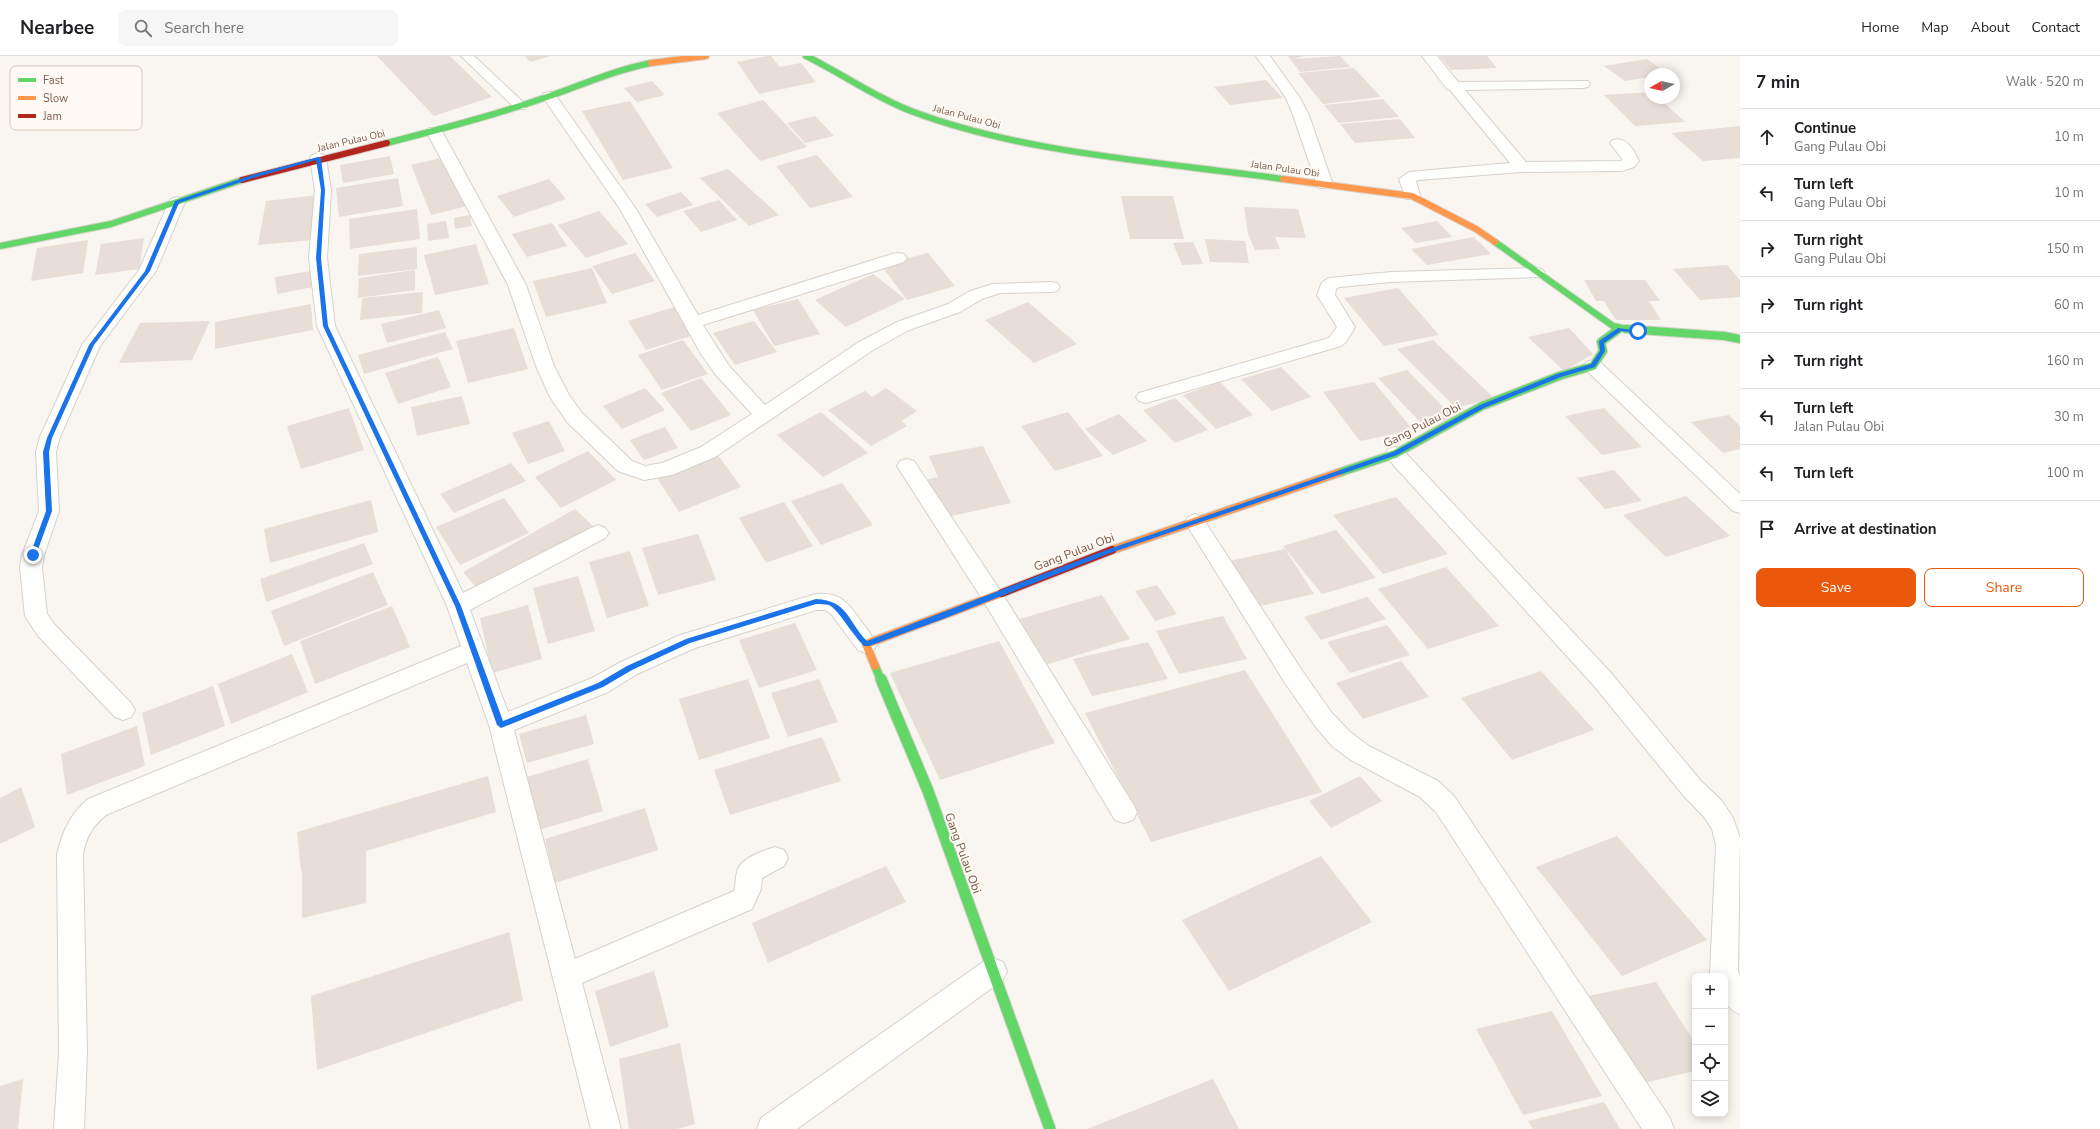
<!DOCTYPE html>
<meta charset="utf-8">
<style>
:root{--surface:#fff;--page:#f6f6f6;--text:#202124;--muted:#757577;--line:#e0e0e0;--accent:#ea580c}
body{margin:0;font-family:"Nunito Sans",sans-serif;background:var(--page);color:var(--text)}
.controls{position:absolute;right:12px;bottom:12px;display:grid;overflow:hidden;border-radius:8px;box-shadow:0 2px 10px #0003}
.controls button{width:36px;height:36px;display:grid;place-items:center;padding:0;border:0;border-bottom:1px solid var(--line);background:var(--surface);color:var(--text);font:20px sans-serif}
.compass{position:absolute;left:1644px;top:12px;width:36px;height:36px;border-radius:50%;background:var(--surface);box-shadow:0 2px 10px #0003;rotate:261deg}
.stop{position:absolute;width:12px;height:12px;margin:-9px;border:3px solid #1a73e8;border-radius:50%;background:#fff}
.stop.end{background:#1a73e8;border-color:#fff;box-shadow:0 1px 4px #0008}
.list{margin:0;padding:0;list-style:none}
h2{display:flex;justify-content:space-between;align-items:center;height:52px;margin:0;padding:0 16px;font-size:17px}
h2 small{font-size:13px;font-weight:400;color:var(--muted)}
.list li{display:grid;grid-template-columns:26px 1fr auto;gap:12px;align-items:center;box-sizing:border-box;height:56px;padding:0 16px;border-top:1px solid var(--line)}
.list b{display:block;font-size:15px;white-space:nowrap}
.list p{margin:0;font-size:13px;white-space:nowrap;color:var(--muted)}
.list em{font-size:13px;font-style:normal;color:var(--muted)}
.actions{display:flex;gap:8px;padding:12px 16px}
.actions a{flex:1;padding:9px 0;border:1px solid var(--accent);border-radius:8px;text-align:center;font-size:14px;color:var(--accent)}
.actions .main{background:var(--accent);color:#fff}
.icon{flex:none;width:22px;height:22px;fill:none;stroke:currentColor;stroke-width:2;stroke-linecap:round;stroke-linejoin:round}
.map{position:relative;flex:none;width:1740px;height:1073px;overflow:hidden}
header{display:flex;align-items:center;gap:24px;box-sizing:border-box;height:56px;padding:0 20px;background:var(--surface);border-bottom:1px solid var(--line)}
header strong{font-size:19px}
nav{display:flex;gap:22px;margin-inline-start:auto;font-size:14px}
.search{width:280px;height:36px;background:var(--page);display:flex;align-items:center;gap:10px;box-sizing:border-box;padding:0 14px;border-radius:8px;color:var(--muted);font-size:15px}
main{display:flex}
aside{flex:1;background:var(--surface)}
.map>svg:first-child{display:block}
</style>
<header>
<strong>Nearbee</strong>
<div class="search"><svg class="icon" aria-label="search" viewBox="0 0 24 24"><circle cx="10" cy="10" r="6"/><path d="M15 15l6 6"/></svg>Search here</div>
<nav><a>Home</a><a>Map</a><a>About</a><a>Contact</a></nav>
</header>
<main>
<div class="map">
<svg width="1740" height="1073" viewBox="0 0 1740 1073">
<rect width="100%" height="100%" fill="#f9f5f0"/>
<!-- building -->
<g fill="#e6ded7">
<polygon points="377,0 450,0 492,41 434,60"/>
<polygon points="525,0 551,0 530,6"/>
<polygon points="767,0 771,0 780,11 801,7 816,26 759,38 737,6"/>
<polygon points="1288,0 1304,0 1294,3 1340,0 1350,11 1300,16"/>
<polygon points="1439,0 1487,0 1497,12 1451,14"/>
<polygon points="1647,3 1668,18 1650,18 1650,21 1625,25 1604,10"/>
<polygon points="1354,12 1381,41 1323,48 1298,17"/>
<polygon points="1266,24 1283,42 1230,49 1214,31"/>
<polygon points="652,25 665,39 637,46 624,32"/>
<polygon points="1650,36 1650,42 1659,42 1685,66 1635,70 1604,39"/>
<polygon points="1383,43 1399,61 1339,67 1324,49"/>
<polygon points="763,44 807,91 760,105 717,57"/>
<polygon points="630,45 673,112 623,124 582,55"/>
<polygon points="815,60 834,80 805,87 787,67"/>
<polygon points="1400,63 1415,82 1355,87 1340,68"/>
<polygon points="1740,70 1740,102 1703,105 1671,77"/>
<polygon points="817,99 853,141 810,152 776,110"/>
<polygon points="390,100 394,118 343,127 340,109"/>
<polygon points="445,101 467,150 431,159 411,109"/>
<polygon points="728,113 779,159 749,170 700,122"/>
<polygon points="398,122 403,150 339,161 336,132"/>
<polygon points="549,123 566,143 514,161 497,140"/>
<polygon points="681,136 693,149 657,161 645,148"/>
<polygon points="319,139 313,184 258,189 266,145"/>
<polygon points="1121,140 1173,140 1184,183 1130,183"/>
<polygon points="719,144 737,164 701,176 683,155"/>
<polygon points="1244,151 1298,153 1306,182 1275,181 1280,193 1255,194 1248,178"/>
<polygon points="417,153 420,183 350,193 349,163"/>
<polygon points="599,155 628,188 586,202 558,169"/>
<polygon points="470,159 472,170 455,173 454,162"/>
<polygon points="446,165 449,182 428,185 427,168"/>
<polygon points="1437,165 1452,181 1416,187 1401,172"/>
<polygon points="552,167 567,190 527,201 512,178"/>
<polygon points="1474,181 1491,198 1427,209 1411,193"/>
<polygon points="144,182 139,213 95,219 101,188"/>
<polygon points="1205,183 1245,185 1249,207 1210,206"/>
<polygon points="88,184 83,217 31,225 37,192"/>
<polygon points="1193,186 1203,208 1182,209 1173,187"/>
<polygon points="476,188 489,228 435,239 424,199"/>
<polygon points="417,191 417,213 358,220 359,198"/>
<polygon points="635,197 655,225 612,238 592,210"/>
<polygon points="928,197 955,230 907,244 881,209"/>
<polygon points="1727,209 1740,224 1740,241 1700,244 1673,213"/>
<polygon points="592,212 607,247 546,261 533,225"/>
<polygon points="415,214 415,234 358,242 359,222"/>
<polygon points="311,215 313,231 277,238 275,221"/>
<polygon points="873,218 905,243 846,271 815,244"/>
<polygon points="1584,224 1645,224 1660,245 1649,245 1661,264 1616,264 1604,245 1596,245"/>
<polygon points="1398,232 1439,279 1384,290 1344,242"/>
<polygon points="423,236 422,257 360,264 362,242"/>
<polygon points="798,243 820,278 774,290 753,254"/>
<polygon points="1028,246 1077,288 1034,307 985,264"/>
<polygon points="311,248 313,274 215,293 215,266"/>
<polygon points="675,251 694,279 646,294 628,265"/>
<polygon points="439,254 446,272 387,287 381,268"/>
<polygon points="210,265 192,304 119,307 140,267"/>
<polygon points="754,265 777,296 735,309 713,277"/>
<polygon points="514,272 528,313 468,327 456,285"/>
<polygon points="1569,272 1593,298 1564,315 1528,281"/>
<polygon points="445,276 453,293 364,318 358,299"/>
<polygon points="683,284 708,318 662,334 638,299"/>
<polygon points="1433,284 1494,342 1456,352 1397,293"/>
<polygon points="438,301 451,331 398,348 385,317"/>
<polygon points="1281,311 1311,341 1272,355 1241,323"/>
<polygon points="1407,314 1454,362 1424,370 1378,322"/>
<polygon points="701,322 731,359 691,375 661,337"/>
<polygon points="1220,326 1253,359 1216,373 1183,339"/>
<polygon points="1374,326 1413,374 1360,385 1323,336"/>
<polygon points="645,332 665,354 622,373 603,350"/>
<polygon points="886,332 917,355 902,365 907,370 871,390 828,354 865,335 872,341"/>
<polygon points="462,340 470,368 417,380 411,351"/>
<polygon points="1175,342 1208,374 1175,387 1143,354"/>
<polygon points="349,352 364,394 301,413 287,370"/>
<polygon points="1604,352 1642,391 1602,399 1565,360"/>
<polygon points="821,356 868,397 823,421 777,379"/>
<polygon points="1068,356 1103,400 1055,415 1021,370"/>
<polygon points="1119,358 1147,385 1113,399 1085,373"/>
<polygon points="1729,359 1740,370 1740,393 1723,397 1691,366"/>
<polygon points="549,365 565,395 528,408 512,377"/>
<polygon points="665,371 678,392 644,404 630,384"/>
<polygon points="983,390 1011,447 942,462 925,424 938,421 929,400"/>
<polygon points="588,395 616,424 561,452 535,421"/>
<polygon points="717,398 741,431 679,456 657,422"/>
<polygon points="511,407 526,425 454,457 440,438"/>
<polygon points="1614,414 1642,445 1605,453 1577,422"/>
<polygon points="842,427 873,469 821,489 791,445"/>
<polygon points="1686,440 1730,480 1666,501 1623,459"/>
<polygon points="1396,441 1448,498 1383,518 1333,459"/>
<polygon points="504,442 529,477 460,509 436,471"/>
<polygon points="371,444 378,476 270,507 264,473"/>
<polygon points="784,446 813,490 766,507 739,462"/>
<polygon points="575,453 596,473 482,538 463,516"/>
<polygon points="1336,474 1376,522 1322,538 1283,490"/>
<polygon points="698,478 716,524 658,539 642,492"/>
<polygon points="364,487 373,508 266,546 260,523"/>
<polygon points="1285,493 1314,538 1256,551 1229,505"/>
<polygon points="630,495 649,550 607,562 589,506"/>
<polygon points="1446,511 1499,570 1428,593 1378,533"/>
<polygon points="373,516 388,549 284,590 271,555"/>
<polygon points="578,520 595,575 548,588 533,532"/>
<polygon points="1157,529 1177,558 1155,565 1135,535"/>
<polygon points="1102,539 1130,583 1042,610 1016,564"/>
<polygon points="1367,541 1386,563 1321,584 1304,561"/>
<polygon points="528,549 542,603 492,617 480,562"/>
<polygon points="392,550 410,591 315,628 300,585"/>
<polygon points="1223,560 1247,603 1179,618 1156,575"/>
<polygon points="795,567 817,614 759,632 739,584"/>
<polygon points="1387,569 1410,599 1350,617 1327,586"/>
<polygon points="999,585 1055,687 940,724 890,617"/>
<polygon points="1148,586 1168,623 1092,640 1073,603"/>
<polygon points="292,598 308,636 231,668 218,628"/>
<polygon points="1401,605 1429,641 1363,663 1336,627"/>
<polygon points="1245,614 1322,736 1151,786 1085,657"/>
<polygon points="1541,615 1594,674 1512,704 1461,642"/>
<polygon points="748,623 770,682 699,704 679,643"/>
<polygon points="819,623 838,666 788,681 771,637"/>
<polygon points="213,630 225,670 151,699 142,657"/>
<polygon points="586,659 594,688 527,707 519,678"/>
<polygon points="137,670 145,710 67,739 61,698"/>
<polygon points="822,681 841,725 730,759 714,714"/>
<polygon points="588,703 603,755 539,774 527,721"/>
<polygon points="488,720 496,756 366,795 366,847 302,862 302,815 301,815 297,776"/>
<polygon points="1360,720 1382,745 1331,772 1309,745"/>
<polygon points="21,731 35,771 0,788 0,742"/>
<polygon points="645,752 658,794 555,827 545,783"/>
<polygon points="1617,780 1707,884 1622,920 1536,811"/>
<polygon points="1321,800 1372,866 1229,935 1182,864"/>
<polygon points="886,810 906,846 768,907 752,867"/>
<polygon points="509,876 523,944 317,1014 311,940"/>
<polygon points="654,915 669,971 610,991 595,935"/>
<polygon points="1656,926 1695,987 1695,1015 1630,1030 1578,942"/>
<polygon points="1552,955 1602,1040 1523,1059 1476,973"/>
<polygon points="680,987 695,1068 677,1073 629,1073 619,1003"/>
<polygon points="23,1023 18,1073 0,1073 0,1030"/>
<polygon points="1213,1023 1239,1073 1087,1073"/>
<polygon points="1604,1046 1620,1073 1533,1073 1528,1065"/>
</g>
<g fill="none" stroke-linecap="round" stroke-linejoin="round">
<defs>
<polygon id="lane" points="461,0 474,0 524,47 526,50 524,53 516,53"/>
<g id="street">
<polygon points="1256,0 1270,0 1300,42 1309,59 1333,129 1331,132 1319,132 1317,129 1293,59 1286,42"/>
<path d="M1422,0H1437L1458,26L1588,25L1590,28L1588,31L1583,32L1465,34L1526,106L1621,105L1623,104L1610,87L1613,84C1626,80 1634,94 1639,105L1634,111L1622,115L1522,116L1418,124L1416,125L1420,140L1418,143H1406L1399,123L1409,116L1510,107L1450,34L1447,33Z"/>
<polygon points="549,36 554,37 636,153 698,259 892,198 898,197 904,198 907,202 904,206 703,269 729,310 765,349 859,286 897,266 948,248 970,235 993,228 1051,226 1057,227 1060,231 1057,235 1051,236 1000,237 982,243 960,256 909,274 873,294 715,401 672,419 644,424 618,415 568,367 550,341 536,310 508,229 426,75 429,72 439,72 442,75 526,229 554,310 569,339 582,357 632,405 645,410 662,407 701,391 752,358 715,318 701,298 620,153 542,40 544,37"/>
<path d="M318,97L324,99L326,102L331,134L327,202L335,270L463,537L591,472L598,469L605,472L609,477L605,482L470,554L508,656L592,622L621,606L680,579L816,538C842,536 849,548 863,568C868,574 873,581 877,588L874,594L866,597L858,594L831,558L825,554H816L695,592L637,618L608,636L514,674L575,903L734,835C736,829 735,823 737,816C740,802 762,795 775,791L784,794L788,802L784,810L762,822L761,833L752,853L582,927L621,1073H591L489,669L467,607L106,759C92,771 86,781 83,799L87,997L84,1073H54L59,997L57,799C62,776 70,758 88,743L461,590L447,550L317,270L309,202L315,134L310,102L312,99Z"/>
<polygon points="177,141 183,143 185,146 156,215 100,290 60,381 56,396 59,455 44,499 42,512 47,558 54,568 131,647 135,654 131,661 123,664 115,661 38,580 25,560 20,512 22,499 39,455 36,396 40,381 82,289 139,214 169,146 171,143"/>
<polygon points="1536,212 1542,213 1545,217 1542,221 1391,226 1339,231 1336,233 1335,239 1355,271 1346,286 1341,290 1146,347 1139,345 1136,341 1139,337 1329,282 1337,271 1317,239 1322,226 1329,222 1391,216"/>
<polygon points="1593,304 1600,306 1740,438 1740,457 1733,455 1586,314 1584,310 1586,306"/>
<path d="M1395,391L1402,393L1611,617L1701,725L1722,745L1733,762L1740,782L1738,915L1740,919V958C1721,951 1725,938 1725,920H1712L1710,917L1716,789L1712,773L1704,761L1683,739L1595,631L1388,403L1385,398L1388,393Z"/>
<polygon points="907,403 914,405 1000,534 1133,748 1137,756 1133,764 1124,767 1115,764 984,546 897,410 900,405"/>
<polygon points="1195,458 1202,461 1301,613 1331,656 1350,676 1369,690 1438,725 1454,740 1670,1062 1674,1073 1642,1073 1436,756 1420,741 1351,704 1332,690 1315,670 1285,627 1185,466 1188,461"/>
<polygon points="993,902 1003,906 1007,915 1003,924 797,1073 757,1073 761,1062 983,906"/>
</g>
<g id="fast-far2">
<path d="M806,0C841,17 874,41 911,55C1024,98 1163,106 1283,123"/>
<path d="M387,87C441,73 495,59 547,41C582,29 615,14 651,7"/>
<polyline points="1495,186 1613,270 1631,274"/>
<polyline points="0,190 111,168 242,124"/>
</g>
<g id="fast-far1">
<polyline points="1626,273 1724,280 1740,283"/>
<polyline points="1338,417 1395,398 1482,350 1559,320 1593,310 1603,295 1601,286 1619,273"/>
<polyline points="875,610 881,624"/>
</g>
<polyline id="fast" points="881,623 928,735 1050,1073"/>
<g id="slow-far1">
<polyline points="651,7 706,0"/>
<polyline points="1283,123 1412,140 1476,173 1495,186"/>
</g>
<g id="slow">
<polyline points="1112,494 1338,417"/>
<polyline points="875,610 866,588 1002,537"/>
</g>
<polyline id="jam-far1" points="242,124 387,87"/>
<polyline id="jam" points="1002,537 1112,494"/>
</defs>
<!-- lane casing -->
<use href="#lane" stroke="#d7d1cb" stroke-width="2"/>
<!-- street casing -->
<use href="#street" stroke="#d7d1cb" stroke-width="2"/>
<!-- fast-far2 casing -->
<use href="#fast-far2" stroke="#d9d2cb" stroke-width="8"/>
<!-- fast-far1 casing -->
<use href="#fast-far1" stroke="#d9d2cb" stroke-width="10"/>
<!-- fast casing -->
<use href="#fast" stroke="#d9d2cb" stroke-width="13"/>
<!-- slow-far1 casing -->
<use href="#slow-far1" stroke="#d9d2cb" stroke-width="8"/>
<!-- slow casing -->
<use href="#slow" stroke="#d9d2cb" stroke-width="10"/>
<!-- jam-far1 casing -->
<use href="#jam-far1" stroke="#d9d2cb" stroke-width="8"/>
<!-- jam casing -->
<use href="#jam" stroke="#d9d2cb" stroke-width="10"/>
<!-- lane -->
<use href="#lane" fill="#fefefd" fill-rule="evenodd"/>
<!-- street -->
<use href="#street" fill="#fefefd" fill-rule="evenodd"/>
<!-- fast-far2 -->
<use href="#fast-far2" stroke="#63d668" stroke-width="6"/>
<!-- fast-far1 -->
<use href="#fast-far1" stroke="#63d668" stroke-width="8"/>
<!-- fast -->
<use href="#fast" stroke="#63d668" stroke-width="11"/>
<!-- slow-far1 -->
<use href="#slow-far1" stroke="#ff974d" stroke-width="6"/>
<!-- slow -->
<use href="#slow" stroke="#ff974d" stroke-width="8"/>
<!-- jam-far1 -->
<use href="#jam-far1" stroke="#b3261e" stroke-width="6"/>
<!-- jam -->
<use href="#jam" stroke="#b3261e" stroke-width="8"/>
</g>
<!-- route -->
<path fill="#1a73e8" d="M318,101L321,102L325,134L321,202L328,270L461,550L503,665L598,627L627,610L686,583L816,543C849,545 847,565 867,585L1109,493L1393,396L1480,349L1557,318L1591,308L1600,295L1599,285L1618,272L1640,275L1638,277L1621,275L1604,287L1605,295L1595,311L1561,321L1484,352L1397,399L1113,496L943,563L869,590H864C854,581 838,553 829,549C825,548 820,548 816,548L690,587L632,614L603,631L501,672L497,669L455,550L323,270L316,202L321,134L316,104L253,122L179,147L150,215L94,289L52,382L49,396L52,455L36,499L33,501L30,499L46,455L43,396L47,382L89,289L145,215L175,145L249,120Z"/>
<g text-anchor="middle" stroke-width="4" stroke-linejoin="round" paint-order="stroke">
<!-- far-street labels -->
<g font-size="10" fill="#7a5c4d" stroke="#fffaf3">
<text transform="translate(967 60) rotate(15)" y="4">Jalan Pulau Obi</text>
<text transform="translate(351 84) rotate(-13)" y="4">Jalan Pulau Obi</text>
<text transform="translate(1285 112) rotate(8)" y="4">Jalan Pulau Obi</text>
</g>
<!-- street labels -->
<g font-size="12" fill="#7a5c4d" stroke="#fffaf3">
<text transform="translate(1422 369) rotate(-27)" y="4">Gang Pulau Obi</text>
<text transform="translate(1074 496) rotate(-21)" y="4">Gang Pulau Obi</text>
<text transform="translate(963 797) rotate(70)" y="4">Gang Pulau Obi</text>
</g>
</g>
<!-- legend -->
<rect x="10" y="10" width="132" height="64" rx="6" fill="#fffaf3" stroke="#d7cbc1" stroke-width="1"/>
<rect x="18" y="22" width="18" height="4" fill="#63d668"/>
<rect x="18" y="40" width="18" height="4" fill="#ff974d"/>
<rect x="18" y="58" width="18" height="4" fill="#b3261e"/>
<g font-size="11" fill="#7a5c4d">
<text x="43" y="28">Fast</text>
<text x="43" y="46">Slow</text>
<text x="43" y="64">Jam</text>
</g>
</svg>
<div class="controls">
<button>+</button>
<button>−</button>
<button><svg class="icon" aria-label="locate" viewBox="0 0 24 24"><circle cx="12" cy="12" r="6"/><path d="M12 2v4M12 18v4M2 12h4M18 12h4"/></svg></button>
<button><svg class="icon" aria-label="layers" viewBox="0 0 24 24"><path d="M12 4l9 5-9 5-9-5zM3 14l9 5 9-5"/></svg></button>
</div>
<svg class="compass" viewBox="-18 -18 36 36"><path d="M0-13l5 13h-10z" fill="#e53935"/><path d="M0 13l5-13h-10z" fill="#757577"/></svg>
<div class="stop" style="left:1638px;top:275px"></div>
<div class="stop end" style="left:33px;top:499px"></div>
</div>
<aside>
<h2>7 min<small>Walk · 520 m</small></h2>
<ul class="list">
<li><svg class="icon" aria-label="ahead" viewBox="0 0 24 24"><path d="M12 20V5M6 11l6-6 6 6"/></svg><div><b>Continue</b><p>Gang Pulau Obi</p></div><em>10 m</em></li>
<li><svg class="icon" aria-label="left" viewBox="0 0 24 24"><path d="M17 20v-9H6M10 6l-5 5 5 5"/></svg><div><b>Turn left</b><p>Gang Pulau Obi</p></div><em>10 m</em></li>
<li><svg class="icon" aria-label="right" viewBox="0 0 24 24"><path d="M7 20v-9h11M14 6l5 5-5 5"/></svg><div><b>Turn right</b><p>Gang Pulau Obi</p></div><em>150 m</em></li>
<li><svg class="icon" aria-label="right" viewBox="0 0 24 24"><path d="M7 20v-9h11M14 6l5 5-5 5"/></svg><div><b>Turn right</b></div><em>60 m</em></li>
<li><svg class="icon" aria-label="right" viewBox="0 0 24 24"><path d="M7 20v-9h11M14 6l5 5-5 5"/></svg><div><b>Turn right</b></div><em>160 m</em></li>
<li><svg class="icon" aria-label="left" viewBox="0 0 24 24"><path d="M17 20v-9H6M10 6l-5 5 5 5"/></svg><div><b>Turn left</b><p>Jalan Pulau Obi</p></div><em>30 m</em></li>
<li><svg class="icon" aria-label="left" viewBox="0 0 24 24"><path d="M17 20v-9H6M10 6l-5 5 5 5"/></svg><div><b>Turn left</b></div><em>100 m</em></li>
<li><svg class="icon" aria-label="arrive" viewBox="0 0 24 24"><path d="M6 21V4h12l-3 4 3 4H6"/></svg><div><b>Arrive at destination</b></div></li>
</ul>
<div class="actions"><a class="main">Save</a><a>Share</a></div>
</aside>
</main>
